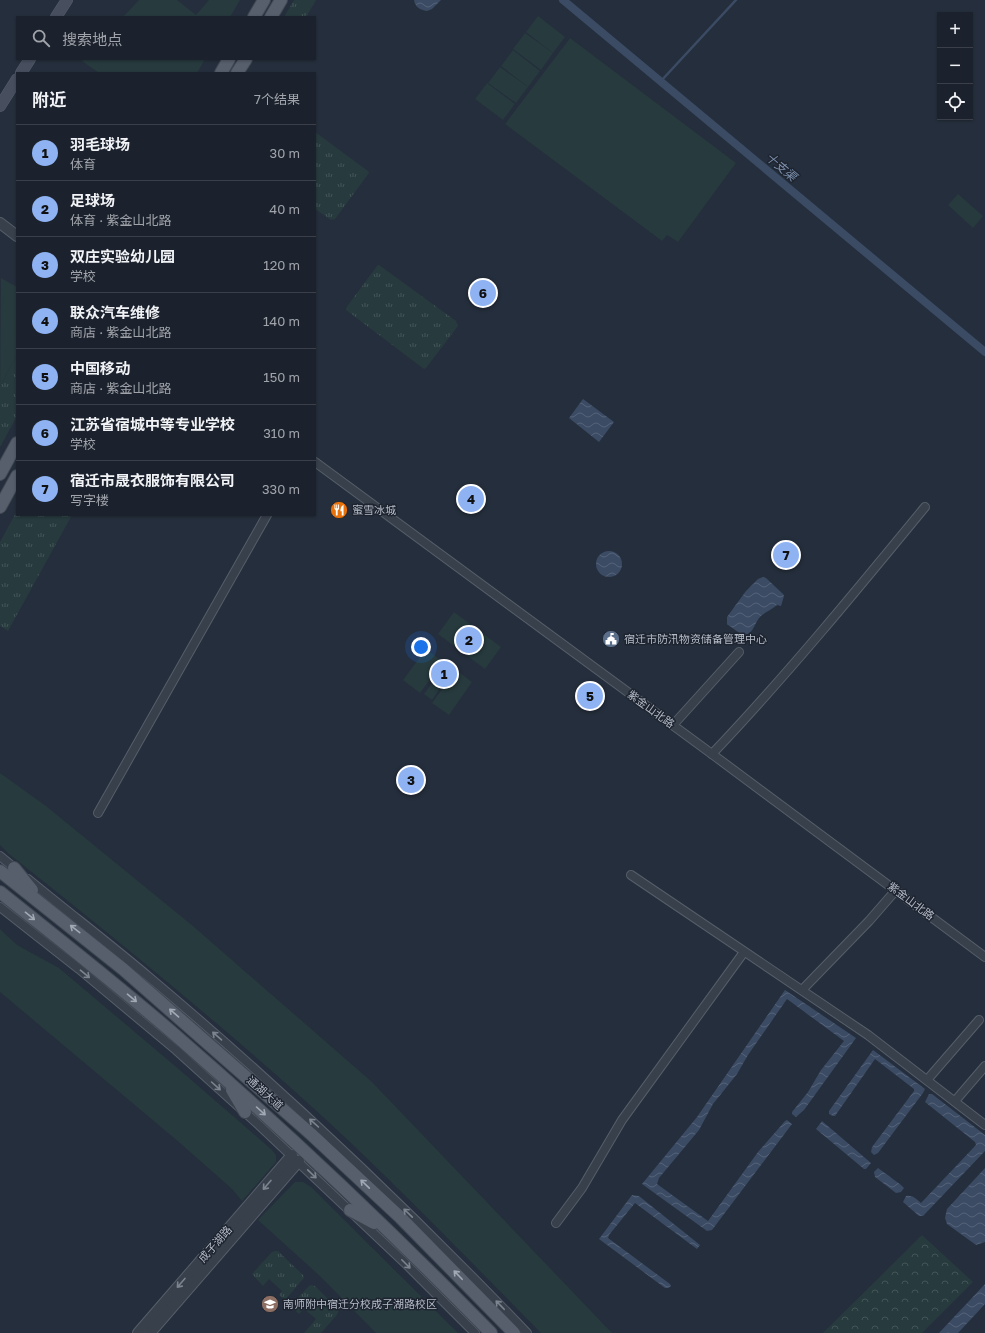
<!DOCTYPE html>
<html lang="zh">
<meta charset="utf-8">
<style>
:root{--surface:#1c222d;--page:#292f39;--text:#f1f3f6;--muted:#a0a4aa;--line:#3a3f49;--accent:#8eb2f2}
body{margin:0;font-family:"Golos Text","Noto Sans SC",sans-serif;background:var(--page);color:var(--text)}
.controls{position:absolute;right:12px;top:12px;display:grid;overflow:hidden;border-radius:0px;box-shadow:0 1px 3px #0004}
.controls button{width:36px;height:36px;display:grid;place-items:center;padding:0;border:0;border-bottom:1px solid var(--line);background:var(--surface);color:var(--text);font:20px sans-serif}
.you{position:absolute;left:421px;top:647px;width:14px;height:14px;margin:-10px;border:3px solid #fff;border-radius:50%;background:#1a73e8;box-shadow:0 0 0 6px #1a73e833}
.badge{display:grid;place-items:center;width:26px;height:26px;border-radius:50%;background:var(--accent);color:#111;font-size:13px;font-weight:700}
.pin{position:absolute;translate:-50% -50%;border:2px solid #fff;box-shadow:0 1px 4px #0006}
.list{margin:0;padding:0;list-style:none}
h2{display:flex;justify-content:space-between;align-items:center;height:52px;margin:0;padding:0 16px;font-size:17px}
h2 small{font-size:13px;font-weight:400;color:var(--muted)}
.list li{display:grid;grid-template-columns:26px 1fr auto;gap:12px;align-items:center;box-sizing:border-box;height:56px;padding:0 16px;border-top:1px solid var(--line)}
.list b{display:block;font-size:15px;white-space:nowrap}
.list p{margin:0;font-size:13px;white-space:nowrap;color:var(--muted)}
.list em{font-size:13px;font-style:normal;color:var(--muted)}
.icon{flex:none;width:22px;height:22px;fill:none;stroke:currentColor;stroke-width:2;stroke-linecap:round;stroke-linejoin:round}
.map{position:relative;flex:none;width:985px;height:1333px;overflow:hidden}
.search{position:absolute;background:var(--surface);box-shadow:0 1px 3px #0004;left:16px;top:16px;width:300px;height:44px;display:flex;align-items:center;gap:10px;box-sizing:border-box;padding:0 14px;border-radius:0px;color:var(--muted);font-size:15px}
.panel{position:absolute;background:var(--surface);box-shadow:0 1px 3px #0004;left:16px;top:72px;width:300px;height:444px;border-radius:0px}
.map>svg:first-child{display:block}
</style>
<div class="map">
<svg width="985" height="1333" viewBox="0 0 985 1333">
<defs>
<pattern id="grass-tufts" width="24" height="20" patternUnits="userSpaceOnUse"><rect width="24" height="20" fill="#273a3d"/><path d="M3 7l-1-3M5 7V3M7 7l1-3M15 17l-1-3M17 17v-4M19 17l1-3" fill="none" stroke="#445558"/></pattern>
<pattern id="forest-crowns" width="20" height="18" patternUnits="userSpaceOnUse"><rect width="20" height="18" fill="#273a3d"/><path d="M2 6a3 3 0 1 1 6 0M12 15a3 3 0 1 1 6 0" fill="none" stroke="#445558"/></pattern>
<pattern id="water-waves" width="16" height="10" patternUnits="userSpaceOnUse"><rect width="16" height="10" fill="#3b4b64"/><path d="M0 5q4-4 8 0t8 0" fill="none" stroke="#556379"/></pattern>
</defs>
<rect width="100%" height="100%" fill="#252e3c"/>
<!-- grass -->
<g fill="url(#grass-tufts)">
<polygon points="294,0 316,0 306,17 284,17"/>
<polygon points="315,132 368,171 369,173 338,215 335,219 331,220 315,209"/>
<polygon points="379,265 456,321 458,326 426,368 424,369 346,310 346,308 377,266"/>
<polygon points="17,355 17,416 0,447 0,386"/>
<polygon points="17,511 17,515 72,515 8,631 0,626 0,542"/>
<polygon points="275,1251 278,1251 303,1275 304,1278 285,1300 279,1295 282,1291 269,1279 263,1286 252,1274 272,1252"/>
<polygon points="311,1285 315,1286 339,1310 337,1315 321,1333 304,1333 316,1319 304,1309 299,1314 290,1306 309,1286"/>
</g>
<!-- forest -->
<polygon fill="url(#forest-crowns)" points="922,1235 973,1282 922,1333 823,1333"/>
<!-- green -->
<g fill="#273a3d">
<polygon points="139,0 177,0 196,15 209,0 240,0 230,17 123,17"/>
<polygon points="538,16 565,37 553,53 526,32"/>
<polygon points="525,33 553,53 541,70 513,49"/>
<polygon points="570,38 736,163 678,242 667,235 662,241 505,124"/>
<polygon points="513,50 540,71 528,87 501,66"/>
<polygon points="84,59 205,59 197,73 99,73 82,61"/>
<polygon points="500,67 528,87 516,103 488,83"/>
<polygon points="487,83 515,104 503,120 475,99"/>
<polygon points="958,194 983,216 973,228 948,205"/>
<polygon points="1,278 17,287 17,355 0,386"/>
<polygon points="454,612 501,647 485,669 438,634"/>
<polygon points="426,649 443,662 420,693 403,680"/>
<polygon points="446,664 453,669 432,700 424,694"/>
<polygon points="456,670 472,682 449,715 432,703"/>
<path d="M0,773L46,806L193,926L372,1082L612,1333H541C478,1269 415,1204 350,1142C242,1041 125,946 9,854L0,845Z"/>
<polygon points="0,929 17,945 59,968 181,1071 272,1150 276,1155 276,1162 242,1201 232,1189 180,1143 0,992"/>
<polygon points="295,1182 303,1182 311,1187 458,1333 376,1333 321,1277 258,1220"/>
</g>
<!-- water -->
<g fill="url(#water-waves)">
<path d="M414,0H441L432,9L427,11C420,10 415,7 414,0Z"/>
<polygon points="583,399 614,422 599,442 569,418"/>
<circle cx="609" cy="564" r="13"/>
<path d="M763,577L766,578L783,594L784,596L781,606L777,605C772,609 766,612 761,616C754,622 754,636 742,635L727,624V617L746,591L758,579Z"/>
<polygon points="785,990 856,1038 804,1110 796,1117 792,1114 792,1112 808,1092 821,1070 844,1041 787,999 748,1055 737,1074 713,1104 699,1130 659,1178 657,1184 708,1221 758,1152 785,1121 787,1120 792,1124 712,1230 707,1231 642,1184 697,1117"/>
<polygon points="873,1050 925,1089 923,1093 878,1153 874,1155 871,1152 872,1147 914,1091 914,1089 875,1059 835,1116 833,1116 829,1114 829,1111"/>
<path d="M929,1094H932L985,1135V1151L923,1216H919L903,1202L906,1196C913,1195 916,1199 921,1203L976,1145L975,1142L925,1102Z"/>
<polygon points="822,1121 871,1163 866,1169 864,1169 816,1129"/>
<polygon points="878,1168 901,1185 904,1188 901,1192 896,1193 875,1177 874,1172"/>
<polygon points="985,1168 985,1242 976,1245 947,1224 945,1218 947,1209"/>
<polygon points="632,1195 639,1196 700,1245 697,1249 635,1203 609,1235 608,1238 670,1284 671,1286 668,1288 665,1288 599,1239"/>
<polygon points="985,1284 985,1304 958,1333 939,1333"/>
</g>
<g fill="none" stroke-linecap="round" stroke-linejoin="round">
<!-- stream -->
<polyline stroke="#3b4b64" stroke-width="2.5" points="661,81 736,0"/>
<!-- canal -->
<polyline stroke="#3b4b64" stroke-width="8" points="563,0 985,352"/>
<defs>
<g id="minor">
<polyline points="315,462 716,757 985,957"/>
<polyline points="673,725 739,652"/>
<path d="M712,754C787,675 856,591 925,507"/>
<polyline points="98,813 267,515"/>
<polyline points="0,856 17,870"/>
<polyline points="631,875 868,1035 985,1125"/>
<path d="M28,879C68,912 110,944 149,977C282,1089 407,1208 527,1333"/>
<polyline points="0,907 79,969 176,1050 259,1125 405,1263 475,1333"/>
<polyline points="802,990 869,921 896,890"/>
<polyline points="927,1080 979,1020"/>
<polyline points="955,1101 985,1066"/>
<polyline points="556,1223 582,1188 622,1120 744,952"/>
</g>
<g id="tertiary">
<polyline points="0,223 17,236"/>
<polyline points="138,1333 292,1155"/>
<polyline points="150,1333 299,1161"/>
</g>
<g id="secondary">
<polyline points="56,17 67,0"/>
<polyline points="21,73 30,59"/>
<polyline points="0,106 17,79"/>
</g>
<g id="primary">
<polyline points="254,17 264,0"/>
<polyline points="271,17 281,0"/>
<polyline points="221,73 229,59"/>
<polyline points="237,73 246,59"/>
<polyline points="0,474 17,443"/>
<polyline points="0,507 17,476"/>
<polyline points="14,868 32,890"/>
<polyline points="0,871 123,969 311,1134 401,1218 514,1333"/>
<path d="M0,892C61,941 123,989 182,1041C289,1134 392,1232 491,1333"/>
<polyline points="232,1090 245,1112"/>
<polyline points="350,1210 374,1223"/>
</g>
</defs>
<!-- minor casing -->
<use href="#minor" stroke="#565e6a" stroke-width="10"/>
<!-- tertiary casing -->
<use href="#tertiary" stroke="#565e6a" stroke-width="12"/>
<!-- secondary casing -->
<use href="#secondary" stroke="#565e6a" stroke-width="12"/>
<!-- primary casing -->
<use href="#primary" stroke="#414955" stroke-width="14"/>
<!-- minor -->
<use href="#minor" stroke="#38404c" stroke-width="8"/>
<!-- tertiary -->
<use href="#tertiary" stroke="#38404c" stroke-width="10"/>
<!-- secondary -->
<use href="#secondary" stroke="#474f5f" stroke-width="11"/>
<!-- primary -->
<use href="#primary" stroke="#575f6c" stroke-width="12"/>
</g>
<!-- one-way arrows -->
<defs><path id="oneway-shaft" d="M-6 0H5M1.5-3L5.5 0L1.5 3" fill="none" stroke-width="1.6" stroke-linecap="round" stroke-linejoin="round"/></defs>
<g stroke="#a1a9b5">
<use href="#oneway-shaft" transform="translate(30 916) rotate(39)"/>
<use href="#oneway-shaft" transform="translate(75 929) rotate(-142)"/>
<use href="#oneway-shaft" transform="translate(132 998) rotate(40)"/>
<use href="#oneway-shaft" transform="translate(174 1013) rotate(-139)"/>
<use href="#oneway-shaft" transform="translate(261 1111) rotate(42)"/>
<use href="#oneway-shaft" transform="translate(365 1184) rotate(-136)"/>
<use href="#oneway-shaft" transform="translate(458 1275) rotate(-134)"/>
</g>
<g stroke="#7c8490">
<use href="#oneway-shaft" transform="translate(85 974) rotate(40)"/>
<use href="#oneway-shaft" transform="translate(217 1036) rotate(-139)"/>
<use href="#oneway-shaft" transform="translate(216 1086) rotate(42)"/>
<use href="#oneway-shaft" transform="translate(314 1123) rotate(-138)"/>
<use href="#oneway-shaft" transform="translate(312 1174) rotate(44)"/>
<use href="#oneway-shaft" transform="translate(267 1185) rotate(131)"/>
<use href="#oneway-shaft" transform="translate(408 1213) rotate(-136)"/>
<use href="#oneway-shaft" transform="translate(406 1264) rotate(45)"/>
<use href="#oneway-shaft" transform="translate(181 1283) rotate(131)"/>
<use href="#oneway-shaft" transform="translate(500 1305) rotate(-134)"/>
</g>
<!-- icons -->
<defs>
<symbol id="restaurant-disc" viewBox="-11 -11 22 22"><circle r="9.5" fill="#e8710a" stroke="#1e2531"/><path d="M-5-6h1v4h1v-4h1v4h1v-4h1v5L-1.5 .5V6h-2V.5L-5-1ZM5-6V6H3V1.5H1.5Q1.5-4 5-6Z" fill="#fff"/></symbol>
<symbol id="civic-disc" viewBox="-11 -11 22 22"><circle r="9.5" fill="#5c6f8a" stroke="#1e2531"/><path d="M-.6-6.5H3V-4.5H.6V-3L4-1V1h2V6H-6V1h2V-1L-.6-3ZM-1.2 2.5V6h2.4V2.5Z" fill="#fff"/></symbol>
<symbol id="school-disc" viewBox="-11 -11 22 22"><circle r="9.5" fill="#8d6e63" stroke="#1e2531"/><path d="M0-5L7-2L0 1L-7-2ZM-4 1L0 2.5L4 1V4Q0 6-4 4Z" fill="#fff"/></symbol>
</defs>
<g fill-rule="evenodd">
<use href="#restaurant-disc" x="329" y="500" width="20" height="20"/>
<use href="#civic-disc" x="601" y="629" width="20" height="20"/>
<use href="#school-disc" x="260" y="1294" width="20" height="20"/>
</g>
<g text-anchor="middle" stroke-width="3" stroke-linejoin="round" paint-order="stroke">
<!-- poi labels -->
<g font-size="11" fill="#b4bbc7" stroke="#1e2531" text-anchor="start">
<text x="352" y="514">蜜雪冰城</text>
<text x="624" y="643">宿迁市防汛物资储备管理中心</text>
<text x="283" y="1308">南师附中宿迁分校成子湖路校区</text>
</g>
<!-- street labels -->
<g font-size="11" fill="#b4bbc7" stroke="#1e2531">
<text transform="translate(651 709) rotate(36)" y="4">紫金山北路</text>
<text transform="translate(911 901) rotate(37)" y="4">紫金山北路</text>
<text transform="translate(265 1093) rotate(42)" y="4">通湖大道</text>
<text transform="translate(215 1244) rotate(-49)" y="4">成子湖路</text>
</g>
<!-- water labels -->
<g font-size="12" font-style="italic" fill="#7d90ad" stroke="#1e2531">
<text transform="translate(781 167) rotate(40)" y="4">十支渠</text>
</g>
</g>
</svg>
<div class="controls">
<button>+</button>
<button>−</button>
<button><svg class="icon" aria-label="locate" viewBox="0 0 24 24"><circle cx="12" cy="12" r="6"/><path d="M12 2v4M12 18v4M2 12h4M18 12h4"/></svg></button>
</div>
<div class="you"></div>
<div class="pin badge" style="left:444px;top:674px">1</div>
<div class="pin badge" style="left:469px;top:640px">2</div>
<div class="pin badge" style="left:411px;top:780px">3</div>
<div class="pin badge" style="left:471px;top:499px">4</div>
<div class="pin badge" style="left:590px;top:696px">5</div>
<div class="pin badge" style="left:483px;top:293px">6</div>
<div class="pin badge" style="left:786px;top:555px">7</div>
<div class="search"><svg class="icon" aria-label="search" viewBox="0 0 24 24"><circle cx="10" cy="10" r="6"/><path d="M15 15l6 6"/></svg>搜索地点</div>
<section class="panel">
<h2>附近<small>7个结果</small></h2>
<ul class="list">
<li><span class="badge">1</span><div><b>羽毛球场</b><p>体育</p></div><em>30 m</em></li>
<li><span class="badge">2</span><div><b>足球场</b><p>体育 · 紫金山北路</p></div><em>40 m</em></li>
<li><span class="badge">3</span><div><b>双庄实验幼儿园</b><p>学校</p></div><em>120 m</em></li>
<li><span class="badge">4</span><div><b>联众汽车维修</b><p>商店 · 紫金山北路</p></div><em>140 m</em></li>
<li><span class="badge">5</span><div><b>中国移动</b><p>商店 · 紫金山北路</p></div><em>150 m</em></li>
<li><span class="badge">6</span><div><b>江苏省宿城中等专业学校</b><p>学校</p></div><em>310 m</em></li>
<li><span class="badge">7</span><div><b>宿迁市晟衣服饰有限公司</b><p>写字楼</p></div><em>330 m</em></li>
</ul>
</section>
</div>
